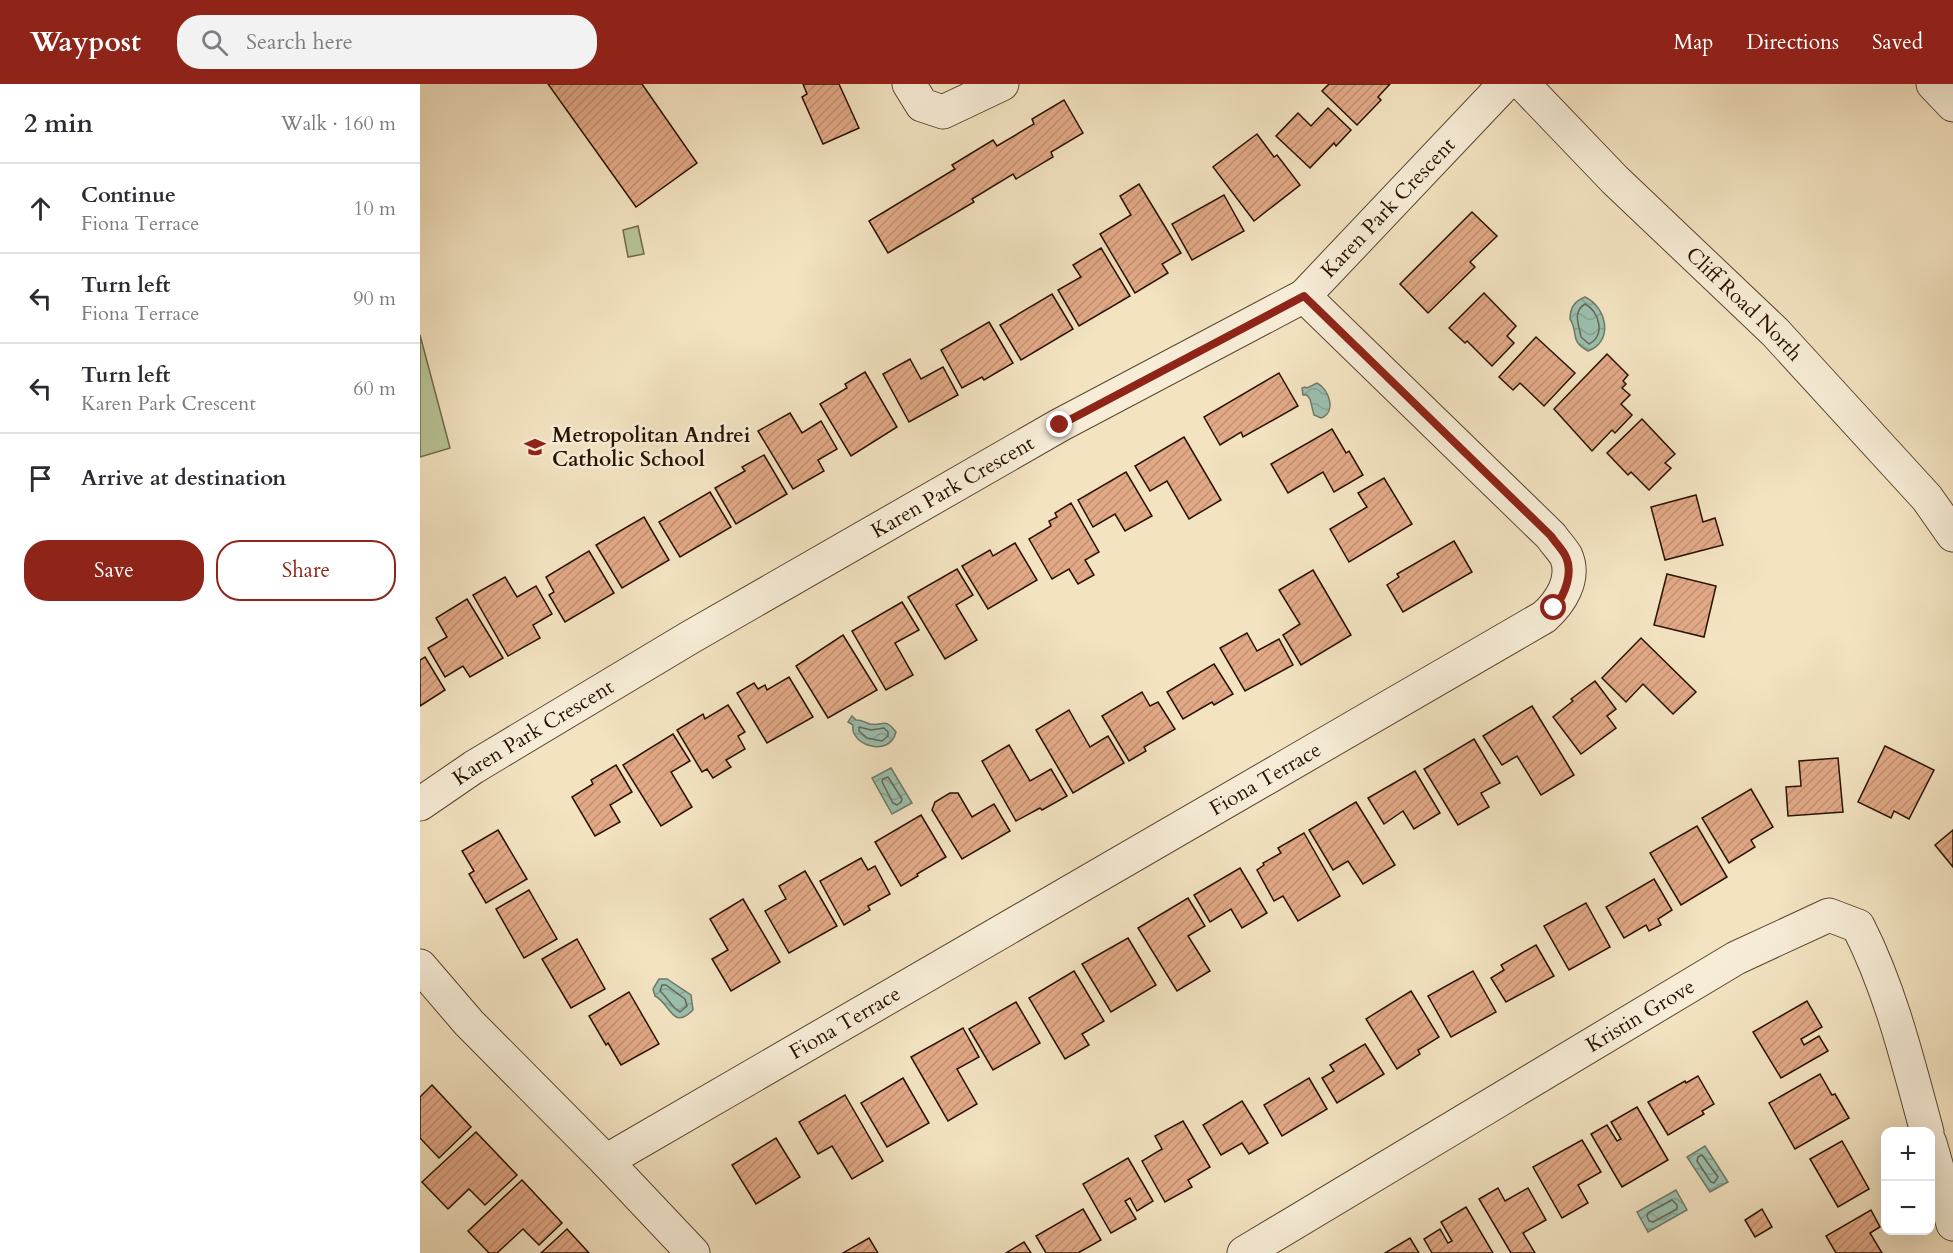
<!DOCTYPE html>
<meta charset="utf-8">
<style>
:root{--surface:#fff;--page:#f2f2f3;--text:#2b2b33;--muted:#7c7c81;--line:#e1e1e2;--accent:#8f2418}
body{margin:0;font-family:Cardo,serif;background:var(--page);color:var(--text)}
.controls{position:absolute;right:18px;bottom:18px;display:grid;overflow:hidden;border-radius:12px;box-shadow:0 6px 24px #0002}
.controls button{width:54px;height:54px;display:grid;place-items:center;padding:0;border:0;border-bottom:2px solid var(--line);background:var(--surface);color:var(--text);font:30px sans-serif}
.stop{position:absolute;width:18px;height:18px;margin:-14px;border:4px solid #8f2418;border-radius:50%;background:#fff}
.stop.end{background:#8f2418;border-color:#fff;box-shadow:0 2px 6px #0008}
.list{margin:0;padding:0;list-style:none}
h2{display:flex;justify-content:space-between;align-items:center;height:78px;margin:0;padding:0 24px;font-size:26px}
h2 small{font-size:20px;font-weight:400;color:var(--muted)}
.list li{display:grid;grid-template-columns:39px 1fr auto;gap:18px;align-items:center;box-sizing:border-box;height:90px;padding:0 24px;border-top:2px solid var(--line)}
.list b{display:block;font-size:22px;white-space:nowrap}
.list p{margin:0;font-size:20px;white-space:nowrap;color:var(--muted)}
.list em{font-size:20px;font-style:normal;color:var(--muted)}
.actions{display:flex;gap:12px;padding:18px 24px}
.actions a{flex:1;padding:14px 0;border:2px solid var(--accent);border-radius:24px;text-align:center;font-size:21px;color:var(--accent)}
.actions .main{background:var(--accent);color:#fff}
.icon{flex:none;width:33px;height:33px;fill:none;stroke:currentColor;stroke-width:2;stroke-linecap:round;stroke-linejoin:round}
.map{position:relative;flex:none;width:1533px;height:1169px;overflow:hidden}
header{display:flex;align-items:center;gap:36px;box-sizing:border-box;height:84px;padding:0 30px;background:var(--accent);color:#fff}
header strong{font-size:28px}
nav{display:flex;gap:33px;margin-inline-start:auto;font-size:21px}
.search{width:420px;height:54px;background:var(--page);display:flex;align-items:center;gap:15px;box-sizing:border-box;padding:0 21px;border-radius:24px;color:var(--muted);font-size:22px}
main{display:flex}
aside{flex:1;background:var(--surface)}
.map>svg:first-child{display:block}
</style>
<header>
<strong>Waypost</strong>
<div class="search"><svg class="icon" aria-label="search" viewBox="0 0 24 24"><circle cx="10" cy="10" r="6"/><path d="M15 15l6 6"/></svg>Search here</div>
<nav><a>Map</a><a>Directions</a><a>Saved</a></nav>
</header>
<main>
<aside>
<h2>2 min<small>Walk · 160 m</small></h2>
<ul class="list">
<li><svg class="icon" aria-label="ahead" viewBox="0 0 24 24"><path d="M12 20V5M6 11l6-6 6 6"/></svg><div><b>Continue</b><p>Fiona Terrace</p></div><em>10 m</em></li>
<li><svg class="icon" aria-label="left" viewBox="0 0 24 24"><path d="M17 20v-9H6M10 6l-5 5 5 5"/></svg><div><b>Turn left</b><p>Fiona Terrace</p></div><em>90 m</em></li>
<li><svg class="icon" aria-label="left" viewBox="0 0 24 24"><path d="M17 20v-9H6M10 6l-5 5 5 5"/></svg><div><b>Turn left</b><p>Karen Park Crescent</p></div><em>60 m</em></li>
<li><svg class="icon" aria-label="arrive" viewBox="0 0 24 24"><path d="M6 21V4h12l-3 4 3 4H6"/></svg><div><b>Arrive at destination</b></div></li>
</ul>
<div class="actions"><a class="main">Save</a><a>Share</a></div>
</aside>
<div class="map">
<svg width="1533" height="1169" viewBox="0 0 1533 1169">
<defs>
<pattern id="water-waves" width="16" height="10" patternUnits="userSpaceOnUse" patternTransform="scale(1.5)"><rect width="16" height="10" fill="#9cbfae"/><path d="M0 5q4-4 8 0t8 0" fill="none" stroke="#86a394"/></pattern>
<pattern id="building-hatch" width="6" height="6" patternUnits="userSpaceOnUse" patternTransform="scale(1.5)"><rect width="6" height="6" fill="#e2a987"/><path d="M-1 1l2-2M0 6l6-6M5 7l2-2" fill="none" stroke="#c29073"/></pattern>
</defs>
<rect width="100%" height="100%" fill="#f3e3c1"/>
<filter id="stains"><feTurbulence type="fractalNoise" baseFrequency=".00333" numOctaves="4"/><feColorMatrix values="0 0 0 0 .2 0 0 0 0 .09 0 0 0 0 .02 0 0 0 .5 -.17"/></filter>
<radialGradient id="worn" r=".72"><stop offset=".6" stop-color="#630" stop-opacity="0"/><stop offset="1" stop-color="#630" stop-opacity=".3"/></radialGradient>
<!-- pitch -->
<g fill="#b8c496" stroke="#706b4b" stroke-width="1.5">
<polygon points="218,142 224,170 208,173 203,146"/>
<polygon points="0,251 30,364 0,373"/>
</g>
<!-- water -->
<g fill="url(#water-waves)" stroke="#6e7a68" stroke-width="1.5">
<path d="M1165,213C1187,223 1194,258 1168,267C1149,257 1159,249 1150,235C1150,223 1155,217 1165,213Z"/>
<path d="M897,299C909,305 917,328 901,334L894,331L890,315L887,311H883L882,304L885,303L887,304Z"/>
<path d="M432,632L436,636C442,636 444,638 450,640C463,643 464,632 476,648C469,675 429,660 433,641L428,638Z"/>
<polygon points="471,684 492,719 472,730 452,694"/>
<path d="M239,895H247L271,911L273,926C252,947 251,920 235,912L233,905Z"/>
<polygon points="1285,1062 1308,1098 1290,1108 1267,1073"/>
<polygon points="1256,1106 1267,1126 1228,1148 1217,1128"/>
</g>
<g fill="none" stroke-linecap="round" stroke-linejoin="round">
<!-- shore -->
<g stroke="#626857" stroke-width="1.5">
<path d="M1165,220C1179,227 1186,251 1169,260L1161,253C1159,240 1152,228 1165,220Z"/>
<polygon points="439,643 451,646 464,644 468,648 468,652 462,657 447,654 439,647"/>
<polygon points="468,693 482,715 481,718 477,721 473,719 462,698 463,695"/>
<path d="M242,901H246L265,915L267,922L260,928C254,926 247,913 240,907Z"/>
<polygon points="1282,1071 1298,1093 1294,1099 1291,1098 1277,1077 1278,1073"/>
<polygon points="1252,1116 1257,1121 1257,1125 1233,1138 1229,1137 1227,1132 1228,1129"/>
</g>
</g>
<!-- building -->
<g fill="url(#building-hatch)" stroke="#291200" stroke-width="1.5">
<polygon points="128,0 222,0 277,79 216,123"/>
<polygon points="383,0 419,0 439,44 403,60 382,13 387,10"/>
<polygon points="909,0 970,0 958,13 961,16 937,41 902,7"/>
<polygon points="644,16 663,49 631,68 633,73 596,95 593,90 552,115 554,118 468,169 449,137 535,85 532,81 573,56 577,62 614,40 612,35"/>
<polygon points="908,24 931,46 916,62 914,59 890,84 856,52 878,29 891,42"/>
<polygon points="837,50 854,73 857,71 880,101 834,137 793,83"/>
<polygon points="719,100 761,169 742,180 748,189 715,209 680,150 711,131 700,112"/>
<polygon points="804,111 824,147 772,176 752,140"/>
<polygon points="1052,128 1077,152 1050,178 1055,183 1008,229 980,200"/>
<polygon points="681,164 710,212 659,242 638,206 661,193 653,181"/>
<polygon points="1064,209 1096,242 1087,252 1094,259 1072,282 1047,257 1045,259 1029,244"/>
<polygon points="632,210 653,245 601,276 580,241"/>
<polygon points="569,238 593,279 564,296 562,293 542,304 521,266"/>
<polygon points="1116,253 1155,289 1124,322 1100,299 1093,306 1079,293"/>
<polygon points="1187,270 1208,291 1203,297 1206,300 1202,304 1210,311 1201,320 1212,331 1195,349 1192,346 1172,367 1134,325"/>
<polygon points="490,275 501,295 523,283 538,311 489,338 463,290"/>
<polygon points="445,288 477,343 431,372 400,320 427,304 425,300"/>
<polygon points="859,289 878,322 823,353 821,348 800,361 784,333"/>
<polygon points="370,329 382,349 401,337 417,365 398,376 404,387 373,405 338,347"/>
<polygon points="1222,335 1255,370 1245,379 1251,384 1229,406 1211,388 1208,391 1187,369"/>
<polygon points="912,345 926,369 929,367 943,391 914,408 903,388 868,409 851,380"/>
<polygon points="764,353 801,416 769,435 747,397 730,407 715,382"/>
<polygon points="344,371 367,410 316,440 295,404 325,387 322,383"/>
<polygon points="706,388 732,432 705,447 695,430 673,443 658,416"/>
<polygon points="964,394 992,440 929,478 910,445 947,423 938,409"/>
<polygon points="290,408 311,443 260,473 239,438"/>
<polygon points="1276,411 1283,438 1295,434 1303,461 1245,476 1231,423"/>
<polygon points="651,419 679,468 665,476 674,491 658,500 649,485 632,495 609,455 631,442 629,437 637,433 635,429"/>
<polygon points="224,433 249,476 202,504 176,461"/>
<polygon points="1034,457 1052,488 983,528 967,501 979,493 977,490"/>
<polygon points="595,459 617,496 568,525 542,482 570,466 573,472"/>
<polygon points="169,467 194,509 145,538 129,511 134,508 126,493"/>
<polygon points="537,485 553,511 536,521 557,556 525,575 488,513"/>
<polygon points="893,486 931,551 881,581 863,551 880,540 859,506"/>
<polygon points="1247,490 1296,502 1284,553 1234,541"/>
<polygon points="85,493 97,513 116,502 132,530 113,541 120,554 88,572 53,511"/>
<polygon points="47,515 83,574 50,593 43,582 25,593 8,564 27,553 16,534"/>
<polygon points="482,518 499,546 475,559 493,591 466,606 432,547"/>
<polygon points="827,549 837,567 859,555 873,581 825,607 800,564"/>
<polygon points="423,551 457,606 408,634 376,582"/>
<polygon points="1221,554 1276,608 1253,630 1223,600 1206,618 1182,594"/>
<polygon points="5,573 25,606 0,622 0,576"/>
<polygon points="794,580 813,610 794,621 792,618 763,635 747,608"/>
<polygon points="369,593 393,633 347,659 317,609 334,599 338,605 345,601 347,606"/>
<polygon points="1175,597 1196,625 1187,632 1196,644 1161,670 1133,633 1153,617 1151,615"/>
<polygon points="722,608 730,622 738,618 755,645 724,663 726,667 709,677 682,632"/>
<polygon points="308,621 325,648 318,652 325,665 306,676 311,683 293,694 287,685 282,688 257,646 283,630 285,635"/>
<polygon points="1112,622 1154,691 1121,711 1097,672 1082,681 1063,652"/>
<polygon points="649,626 670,663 688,652 704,679 653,709 616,646"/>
<polygon points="253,650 270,677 251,688 272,723 241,742 203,681"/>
<polygon points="1054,655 1080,699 1061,709 1069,723 1038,741 1004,685"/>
<polygon points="589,661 610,697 631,685 647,712 622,726 620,724 596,737 562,677"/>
<polygon points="1465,662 1514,686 1489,735 1474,727 1471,734 1438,718"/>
<polygon points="1418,674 1423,728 1368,732 1366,703 1381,702 1379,677"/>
<polygon points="196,681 212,708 190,721 200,738 175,752 152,713 173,700 171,696"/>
<polygon points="995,687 1020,729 994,745 983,727 964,740 948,714"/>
<polygon points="1331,705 1353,743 1331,756 1335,763 1309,779 1282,734"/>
<polygon points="530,709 538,709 552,733 574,720 590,747 542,775 512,726 515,718"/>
<polygon points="936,718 975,781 943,800 928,777 913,786 889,746"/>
<polygon points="501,731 526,773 497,790 498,792 481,802 455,758"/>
<polygon points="1277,742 1307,793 1261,821 1230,769"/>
<polygon points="78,746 107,795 66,819 49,790 54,787 42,767"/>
<polygon points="1533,746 1533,783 1515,761"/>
<polygon points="884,749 920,812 878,837 863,812 854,817 837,786 844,781 843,779 861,769 858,764"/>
<polygon points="441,774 448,786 455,782 470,810 448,822 450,826 424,841 400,797"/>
<polygon points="820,784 847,829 822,844 811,825 790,838 774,811"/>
<polygon points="385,787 417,842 369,869 345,827 366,815 359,802"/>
<polygon points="1234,795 1252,826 1238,835 1241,841 1229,847 1226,841 1204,854 1186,823"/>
<polygon points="109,806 137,855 104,874 76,825"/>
<polygon points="768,814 785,842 768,852 790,887 757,907 718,844"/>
<polygon points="323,815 360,878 311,907 292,875 308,866 290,835"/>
<polygon points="1166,819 1190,863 1149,886 1124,842"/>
<polygon points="708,854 736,901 691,928 662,880"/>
<polygon points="157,855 185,905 151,924 122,875"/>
<polygon points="1116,861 1134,892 1086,918 1071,894 1084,886 1081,881"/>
<polygon points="654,887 684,937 662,950 669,961 645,975 609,914"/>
<polygon points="1053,887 1076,928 1031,953 1008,912"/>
<polygon points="991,907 1019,953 998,966 1000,970 977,985 946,935"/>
<polygon points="209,908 239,960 201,981 188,959 186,961 169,932"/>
<polygon points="1387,917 1402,943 1381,955 1384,961 1399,952 1408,967 1361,994 1333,948"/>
<polygon points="596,918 620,959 573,986 549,945"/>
<polygon points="543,944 559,973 537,985 557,1020 528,1037 491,973"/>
<polygon points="945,960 964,990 917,1019 902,994 914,987 910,981"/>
<polygon points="1400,990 1412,1011 1415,1010 1429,1034 1375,1065 1349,1019"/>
<polygon points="1278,992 1294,1020 1282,1027 1284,1030 1248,1051 1228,1018 1265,997 1266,999"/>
<polygon points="483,994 509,1039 467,1063 441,1019"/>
<polygon points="889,994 907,1025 862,1052 844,1021"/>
<polygon points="12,1001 51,1043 19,1074 0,1054 0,1013"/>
<polygon points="425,1011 463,1077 432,1095 412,1062 398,1070 379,1038"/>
<polygon points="822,1017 848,1059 829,1070 822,1059 801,1071 783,1041"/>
<polygon points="1217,1023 1248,1076 1202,1103 1171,1050 1187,1041 1197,1057 1201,1055 1191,1038"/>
<polygon points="763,1037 790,1083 768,1096 772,1103 745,1118 722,1077 742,1065 735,1052"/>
<polygon points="56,1048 97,1091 65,1121 49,1105 28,1125 2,1098"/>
<polygon points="356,1054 380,1093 336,1120 312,1081"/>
<polygon points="1162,1056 1181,1088 1158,1101 1168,1119 1142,1134 1113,1083"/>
<polygon points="1422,1057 1449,1105 1418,1123 1390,1075"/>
<polygon points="708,1074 733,1117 717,1127 710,1114 705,1117 716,1135 691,1149 663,1100"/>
<polygon points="102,1096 142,1139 119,1161 103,1145 77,1169 69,1169 48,1147"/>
<polygon points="1078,1104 1085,1117 1108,1104 1126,1136 1103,1149 1115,1169 1091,1169 1059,1115"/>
<polygon points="1046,1123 1073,1169 1012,1169 1004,1155 1020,1145 1028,1159 1032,1157 1021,1138"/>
<polygon points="663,1125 681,1156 658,1169 626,1169 616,1152"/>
<polygon points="1342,1125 1352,1143 1335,1153 1325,1136"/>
<polygon points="1451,1126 1460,1143 1450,1149 1462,1169 1416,1169 1406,1152"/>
<polygon points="147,1145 169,1169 121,1169"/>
<polygon points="449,1154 458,1169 423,1169"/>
<polygon points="990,1154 999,1169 965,1169"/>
<polygon points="604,1158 611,1169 586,1169"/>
</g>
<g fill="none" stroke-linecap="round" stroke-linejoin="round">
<defs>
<g id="minor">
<polyline points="489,0 502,21 523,28 582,0"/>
<path id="s1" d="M1103,0L1195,96L1355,248L1507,414L1533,451"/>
<polyline points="1513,0 1533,21"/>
<path id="s2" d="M0,720L54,683L269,554L640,341L884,212L1085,0"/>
<polyline points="0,882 49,939 186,1077 273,1169"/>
<polyline points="1510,1059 1533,1140"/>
<path id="s3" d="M186,1077L1124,533C1140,519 1156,495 1146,472C1142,465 1135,458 1131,452L884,212"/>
<path id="s4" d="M824,1169L1316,874L1409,831L1438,842C1471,907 1488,978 1507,1048"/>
</g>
</defs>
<!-- minor casing -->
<use href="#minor" stroke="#5c4630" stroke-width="35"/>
<!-- minor -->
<use href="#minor" stroke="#f7edd7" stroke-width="33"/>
</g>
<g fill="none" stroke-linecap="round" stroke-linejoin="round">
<!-- route -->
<path stroke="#8f2418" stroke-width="8" d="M640,341L884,212L1131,452C1135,458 1141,464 1145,471C1154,488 1145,511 1134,524"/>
</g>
<!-- icons -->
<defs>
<symbol id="school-bare" viewBox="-9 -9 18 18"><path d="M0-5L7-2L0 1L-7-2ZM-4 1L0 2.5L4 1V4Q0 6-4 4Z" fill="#8f2418" stroke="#f7edd7" stroke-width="2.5" paint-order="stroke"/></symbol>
</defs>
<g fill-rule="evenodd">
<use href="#school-bare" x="100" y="348" width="30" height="30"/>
</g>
<g text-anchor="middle" stroke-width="5" stroke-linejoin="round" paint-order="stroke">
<!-- street labels -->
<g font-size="21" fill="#291200" stroke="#f7edd7">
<text dy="7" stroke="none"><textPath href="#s2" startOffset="1142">Karen Park Crescent</textPath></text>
<text dy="7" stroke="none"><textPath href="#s1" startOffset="312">Cliff Road North</textPath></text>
<text dy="7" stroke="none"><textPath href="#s2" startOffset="620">Karen Park Crescent</textPath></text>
<text dy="7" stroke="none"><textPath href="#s2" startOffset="134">Karen Park Crescent</textPath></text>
<text dy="7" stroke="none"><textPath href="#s3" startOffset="762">Fiona Terrace</textPath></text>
<text dy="7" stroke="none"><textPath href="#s4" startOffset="462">Kristin Grove</textPath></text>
<text dy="7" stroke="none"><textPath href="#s3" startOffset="276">Fiona Terrace</textPath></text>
</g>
<!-- poi labels -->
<g font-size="21" font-weight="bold" fill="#291200" stroke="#f7edd7" text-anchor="start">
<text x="132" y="358">Metropolitan Andrei<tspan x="132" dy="24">Catholic School</tspan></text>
</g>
</g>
<rect width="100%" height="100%" filter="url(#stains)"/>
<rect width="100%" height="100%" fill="url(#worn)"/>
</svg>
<div class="controls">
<button>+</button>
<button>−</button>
</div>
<div class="stop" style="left:1134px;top:524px"></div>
<div class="stop end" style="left:640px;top:341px"></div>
</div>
</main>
